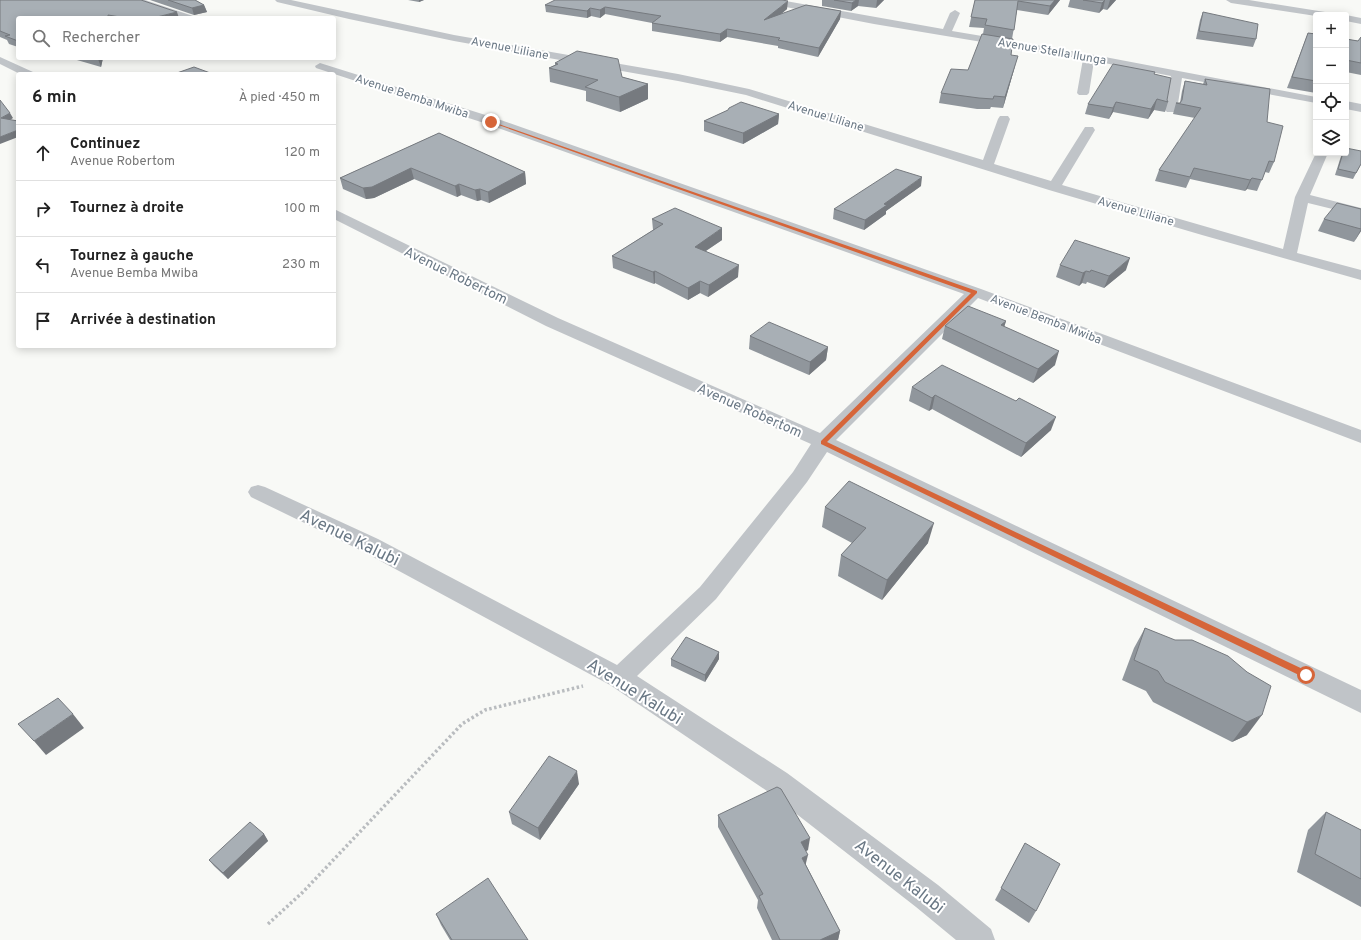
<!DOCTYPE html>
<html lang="fr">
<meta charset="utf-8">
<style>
:root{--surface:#fff;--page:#f2f2f2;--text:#222;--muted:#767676;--line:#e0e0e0}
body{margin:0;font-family:Overpass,sans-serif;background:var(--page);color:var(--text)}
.controls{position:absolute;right:12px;top:12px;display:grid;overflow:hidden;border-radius:4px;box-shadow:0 2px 10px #0003}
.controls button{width:36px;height:36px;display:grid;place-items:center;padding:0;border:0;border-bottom:1px solid var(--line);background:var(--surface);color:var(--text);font:20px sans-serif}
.stop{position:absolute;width:12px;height:12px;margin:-9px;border:3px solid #d66539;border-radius:50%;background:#fff}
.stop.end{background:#d66539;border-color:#fff;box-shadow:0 1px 4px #0008}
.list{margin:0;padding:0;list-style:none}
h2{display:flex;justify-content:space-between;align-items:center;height:52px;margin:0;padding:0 16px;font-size:17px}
h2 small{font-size:13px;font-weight:400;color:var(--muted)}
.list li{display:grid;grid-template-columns:26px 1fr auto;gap:12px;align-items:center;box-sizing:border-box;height:56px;padding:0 16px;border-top:1px solid var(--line)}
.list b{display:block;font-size:15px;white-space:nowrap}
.list p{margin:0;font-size:13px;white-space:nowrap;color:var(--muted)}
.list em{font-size:13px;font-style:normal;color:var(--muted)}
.icon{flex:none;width:22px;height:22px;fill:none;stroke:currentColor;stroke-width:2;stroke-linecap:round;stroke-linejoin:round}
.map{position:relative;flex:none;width:1361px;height:940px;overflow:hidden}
.search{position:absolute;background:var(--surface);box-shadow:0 2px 10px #0003;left:16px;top:16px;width:320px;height:44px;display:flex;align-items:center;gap:10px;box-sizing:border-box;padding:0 14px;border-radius:4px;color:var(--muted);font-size:15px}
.panel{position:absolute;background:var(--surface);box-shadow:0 2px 10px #0003;left:16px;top:72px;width:320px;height:276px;border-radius:4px}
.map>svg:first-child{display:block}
</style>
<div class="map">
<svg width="1361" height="940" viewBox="0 0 1361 940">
<rect width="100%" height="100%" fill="#f8f9f6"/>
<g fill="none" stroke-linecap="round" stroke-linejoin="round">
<!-- path -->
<polyline stroke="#b9bcbf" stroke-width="3.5" stroke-dasharray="2.5 2.5" stroke-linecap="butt" points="268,924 303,892 462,724 485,710 583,686"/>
<!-- street -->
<g fill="#c0c4c8" fill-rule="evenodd">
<polygon points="131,0 145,0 193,16 195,18 180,18 133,2"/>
<polygon points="275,0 291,0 454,35 678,74 749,89 983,160 998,119 1000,116 1008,116 1010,119 994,164 1051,181 1085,127 1093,127 1095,130 1062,185 1283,249 1295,197 1316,153 1328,153 1310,195 1361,208 1361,216 1308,203 1297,253 1361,270 1361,280 1202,235 1049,190 746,95 678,81 454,41 349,19 277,2"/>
<polygon points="760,0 780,0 943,29 950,13 955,10 960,13 952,31 1089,54 1316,97 1316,103 1182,78 1177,110 1175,112 1167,112 1165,110 1171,76 1094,61 1089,93 1087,95 1079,95 1077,93 1083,59 874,24 765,3"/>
<polygon points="1226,0 1249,0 1325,12 1330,15 1316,15 1316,16 1231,3"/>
<polygon points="1346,15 1361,18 1361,24 1346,21"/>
<polygon points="0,57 33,72 34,74 20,74 0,64"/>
<polygon points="320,63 495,118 981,289 1361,430 1361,443 978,298 836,440 1361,690 1361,713 827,452 807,482 716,599 637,676 787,773 938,885 991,929 995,940 956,940 916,907 767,791 610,685 362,551 251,497 248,492 251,487 258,485 265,487 378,539 617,665 700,587 793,472 811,444 546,326 334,219 334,209 558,318 820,433 964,294 487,124 316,68 315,66"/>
<polygon points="1346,101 1361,104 1361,112 1346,109"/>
</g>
</g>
<!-- wall -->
<g fill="#90969c">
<polygon points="0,0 179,18 18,18 18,47 9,44 7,40 0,37"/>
<polygon points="150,0 195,0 204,5 207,12 194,15"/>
<polygon points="408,0 424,0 419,2"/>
<polygon points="822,0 884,0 876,8 858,6 851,11 822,6"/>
<polygon points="975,0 1060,0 1048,15 1017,10 1012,39 1011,55 1015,66 1003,108 991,107 990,109 977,109 939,103 941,93 968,70 983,34 984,28 969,27"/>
<polygon points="1070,0 1116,0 1107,10 1103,9 1099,13 1068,7"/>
<polygon points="545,5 787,9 781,14 841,11 840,19 818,57 778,48 778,46 727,37 720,42 652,31 652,23 605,14 600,18 591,16 587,18 546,12"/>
<polygon points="1203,12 1256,39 1253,47 1196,39 1200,20"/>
<polygon points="1308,33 1316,34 1316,93 1287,88"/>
<polygon points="1361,37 1361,75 1346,72 1346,39 1358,41"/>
<polygon points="70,58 103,58 101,67"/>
<polygon points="555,63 622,77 648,84 648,99 620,112 586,101 586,91 550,82 549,68 555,65"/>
<polygon points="1155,72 1154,74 1168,102 1165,112 1154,110 1148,119 1113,112 1109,119 1085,114 1088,104"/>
<polygon points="1205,79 1267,122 1274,162 1269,173 1265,172 1257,191 1247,189 1245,191 1190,179 1186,188 1155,181 1159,170 1195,118 1173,114 1176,103 1180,103 1182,91 1185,81 1203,84"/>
<polygon points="728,110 779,114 778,124 743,144 704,131 704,121"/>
<polygon points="439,133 525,172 526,184 489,203 481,200 477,201 461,195 457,197 414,179 374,198 366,199 343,189 340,178"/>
<polygon points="1342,153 1346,153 1361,164 1353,179 1335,175"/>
<polygon points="921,186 886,211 886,214 864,230 833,219 834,209"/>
<polygon points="1361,209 1361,231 1354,242 1318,231 1324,219"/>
<polygon points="652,219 722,240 706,251 738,277 708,297 700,293 688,300 655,283 654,284 613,268 612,256 653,230"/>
<polygon points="1060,265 1126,270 1104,288 1087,282 1086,284 1082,283 1079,286 1056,277"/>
<polygon points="1006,321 1004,327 1055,365 1033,383 942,339 945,326"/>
<polygon points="750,336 828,347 826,360 809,375 749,349"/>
<polygon points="912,387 1016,401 1051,430 1021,457 932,409 929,411 909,401"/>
<polygon points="825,507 928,543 882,600 838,576 841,555 852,543 822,527"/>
<polygon points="1145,628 1247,672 1247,735 1232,742 1153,702 1146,691 1122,680 1134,648"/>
<polygon points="719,652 719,659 705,682 671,666 671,659"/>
<polygon points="579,784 540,840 512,824 509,812"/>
<polygon points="1326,812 1361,830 1361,907 1297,872 1308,830"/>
<polygon points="718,815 808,850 806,851 806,865 840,931 838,940 772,940 757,908 758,900 718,827"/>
<polygon points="264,834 268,841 228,879 214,866 209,860"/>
<polygon points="1025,843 1036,911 1029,923 995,900"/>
<polygon points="436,914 528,940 450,940 441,925"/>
</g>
<!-- shaded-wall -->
<g fill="#767a7f">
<polygon points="419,0 424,0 419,2"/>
<polygon points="856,0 859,0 858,6 851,11 852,3"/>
<polygon points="877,0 884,0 876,8"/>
<polygon points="1055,0 1060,0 1048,15 1050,6"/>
<polygon points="1105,0 1103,9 1099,13 1102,3"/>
<polygon points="1110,0 1116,0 1107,10"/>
<polygon points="788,1 787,9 764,28 764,20"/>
<polygon points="204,5 207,12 194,15 192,8"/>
<polygon points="605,7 605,14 600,18 600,10"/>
<polygon points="590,8 591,16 587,18 587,11"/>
<polygon points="841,11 840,19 818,57 819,48"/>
<polygon points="177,12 179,18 153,18"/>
<polygon points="727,29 727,37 720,42 720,34"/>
<polygon points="1018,56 1015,66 1003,108 1005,97"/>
<polygon points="98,58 103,58 101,67 98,59"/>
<polygon points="648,84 648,99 620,112 619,97"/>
<polygon points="1157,99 1154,110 1148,119 1151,109"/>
<polygon points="1116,102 1113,112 1109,119 1113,108"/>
<polygon points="10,113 13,118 4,124 1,118"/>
<polygon points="779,114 778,124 743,144 743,133"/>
<polygon points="18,130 18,137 0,144 0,137"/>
<polygon points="411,168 414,179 374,198 366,199 363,188"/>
<polygon points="525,172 526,184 489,203 488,192"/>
<polygon points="922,177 921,186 886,211 886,214 864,230 865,220 884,204"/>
<polygon points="1252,178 1247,189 1245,191 1250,180"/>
<polygon points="459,184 461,195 457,197 455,186"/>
<polygon points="480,189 481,200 477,201 475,190"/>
<polygon points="722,228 722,240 695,258 695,247"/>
<polygon points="1361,229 1361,231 1354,242"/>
<polygon points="1130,258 1126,270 1104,288 1109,276"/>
<polygon points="739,265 738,277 708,297 709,285"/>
<polygon points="655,271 655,283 654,284 653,272"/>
<polygon points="1086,271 1082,283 1079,286 1083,273"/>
<polygon points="700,281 700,293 688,300 688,288"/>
<polygon points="1006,321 1002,334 1001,325"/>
<polygon points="828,347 826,360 809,375 810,362"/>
<polygon points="1059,351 1055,365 1033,383 1038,369"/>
<polygon points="935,395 932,409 929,411 932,398"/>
<polygon points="1056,417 1051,430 1021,457 1026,443"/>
<polygon points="934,523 928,543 882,600 887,580"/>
<polygon points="719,652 719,659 705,682 705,675"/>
<polygon points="73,714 84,728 46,755 34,741"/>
<polygon points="1262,715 1247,735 1232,742 1247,722"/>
<polygon points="577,771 579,784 540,840 538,828"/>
<polygon points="264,834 268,841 228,879 223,873"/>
<polygon points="810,838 808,850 798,855 801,842"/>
<polygon points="808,855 805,867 802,858"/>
<polygon points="840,931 838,940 820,940"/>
</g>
<!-- building -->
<g fill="#a8afb5" stroke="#767a7f">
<polygon points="0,0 141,0 177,12 153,18 126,18 108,15 108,18 18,18 18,41 5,36 10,35 0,31"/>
<polygon points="168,0 195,0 204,5 192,8"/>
<polygon points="555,0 782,0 788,1 764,20 806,5 841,11 819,48 778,40 780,38 727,29 720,34 652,23 661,16 605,7 600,10 590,8 587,11 545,5"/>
<polygon points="834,0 856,0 852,3"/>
<polygon points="975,0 1055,0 1050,6 1018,1 1014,30 985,25 987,19 971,17"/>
<polygon points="1083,0 1105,0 1102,3"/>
<polygon points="1203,12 1258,24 1256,39 1199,31"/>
<polygon points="1308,33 1316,34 1316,81 1292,77"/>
<polygon points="982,34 1013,39 1011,55 1018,56 1005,97 994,96 993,99 979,98 941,93 951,69 968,70"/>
<polygon points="1361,37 1361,63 1346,60 1346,39 1358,41"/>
<polygon points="577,51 618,59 622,77 648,84 619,97 585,87 598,80 549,68 558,64 555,63"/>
<polygon points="1113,64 1155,72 1154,74 1171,78 1167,100 1168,102 1157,99 1151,109 1116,102 1113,108 1088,104"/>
<polygon points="194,67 213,74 174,74"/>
<polygon points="1205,79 1270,89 1267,122 1283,126 1274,162 1269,161 1262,180 1252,178 1250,180 1194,168 1190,177 1159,170 1201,108 1176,103 1180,103 1182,100 1185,81 1207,85"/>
<polygon points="0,100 10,113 1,118 18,121 18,130 0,137"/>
<polygon points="741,102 779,114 743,133 704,121 728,110 729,108"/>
<polygon points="439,133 525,172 488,192 480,189 475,190 459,184 455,186 411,168 372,187 363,188 340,178"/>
<polygon points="1346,148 1361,151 1361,164 1356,173 1338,169 1343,153 1346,153"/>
<polygon points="896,169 922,177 884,204 887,205 865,220 834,209"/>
<polygon points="1337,203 1361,209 1361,229 1324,219"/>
<polygon points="675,208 722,228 695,247 739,265 709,285 700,281 688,288 655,271 653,272 612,256 663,224 652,219"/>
<polygon points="1075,240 1130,258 1109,276 1091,270 1090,272 1086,271 1083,273 1060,265"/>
<polygon points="968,306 1006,321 1001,325 1059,351 1038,369 945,326"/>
<polygon points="769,322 828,347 810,362 750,336"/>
<polygon points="942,365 1016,401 1019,398 1056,417 1026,443 935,395 932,398 912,387"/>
<polygon points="849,481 934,523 887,580 841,555 866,528 825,507"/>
<polygon points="1145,628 1175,640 1192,640 1228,656 1247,672 1271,686 1262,715 1247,722 1165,682 1158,671 1134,660"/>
<polygon points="686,637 719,652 705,675 671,659"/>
<polygon points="58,698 73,714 34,741 18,724"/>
<polygon points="549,756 577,771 538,828 509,812"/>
<polygon points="777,787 781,789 810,838 801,842 808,855 802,858 840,931 820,940 780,940 759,896 763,894 718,815"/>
<polygon points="1326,812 1361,830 1361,879 1315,854"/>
<polygon points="250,822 264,834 223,873 209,860"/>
<polygon points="1025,843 1060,864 1036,911 1001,888"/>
<polygon points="488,878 528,940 452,940 436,914"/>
</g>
<!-- route -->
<polygon fill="#d66539" points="490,121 977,291 977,293 827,442 1309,672 1309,677 1303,677 821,444 821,441 971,293 490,122"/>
<g text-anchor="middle" stroke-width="4" stroke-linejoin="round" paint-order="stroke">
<!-- far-street labels -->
<g font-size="12" fill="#6a7885" stroke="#fff">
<text transform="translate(510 48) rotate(11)" y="4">Avenue Liliane</text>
<text transform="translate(1052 51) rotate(10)" y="4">Avenue Stella Ilunga</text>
<text transform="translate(412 96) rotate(18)" y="4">Avenue Bemba Mwiba</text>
<text transform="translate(826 116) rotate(17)" y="4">Avenue Liliane</text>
<text transform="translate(1136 211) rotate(16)" y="4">Avenue Liliane</text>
<text transform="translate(1046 319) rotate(21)" y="4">Avenue Bemba Mwiba</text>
</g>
<!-- street labels -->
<g font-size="14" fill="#6a7885" stroke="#fff">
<text transform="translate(456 275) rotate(26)" y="5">Avenue Robertom</text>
<text transform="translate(750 410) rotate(24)" y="5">Avenue Robertom</text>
</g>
<!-- near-street labels -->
<g font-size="17" fill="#6a7885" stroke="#fff">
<text transform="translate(350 537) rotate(26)" y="6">Avenue Kalubi</text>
<text transform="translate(635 691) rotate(32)" y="6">Avenue Kalubi</text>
<text transform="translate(900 876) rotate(38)" y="6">Avenue Kalubi</text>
</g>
</g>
</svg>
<div class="controls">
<button>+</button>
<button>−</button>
<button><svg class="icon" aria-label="locate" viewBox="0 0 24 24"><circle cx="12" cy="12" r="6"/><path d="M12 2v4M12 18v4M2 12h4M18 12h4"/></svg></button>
<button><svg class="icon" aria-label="layers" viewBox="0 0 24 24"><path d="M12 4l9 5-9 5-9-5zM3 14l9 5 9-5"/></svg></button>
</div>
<div class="stop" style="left:1306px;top:675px"></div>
<div class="stop end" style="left:491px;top:122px"></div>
<div class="search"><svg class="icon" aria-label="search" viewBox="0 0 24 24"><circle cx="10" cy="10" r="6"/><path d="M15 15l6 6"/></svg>Rechercher</div>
<section class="panel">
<h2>6 min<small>À pied · 450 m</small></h2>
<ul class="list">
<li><svg class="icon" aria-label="ahead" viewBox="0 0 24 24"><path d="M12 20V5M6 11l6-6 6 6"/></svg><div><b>Continuez</b><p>Avenue Robertom</p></div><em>120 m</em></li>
<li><svg class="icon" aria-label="right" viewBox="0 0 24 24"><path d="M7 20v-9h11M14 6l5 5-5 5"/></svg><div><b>Tournez à droite</b></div><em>100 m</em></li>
<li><svg class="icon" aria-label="left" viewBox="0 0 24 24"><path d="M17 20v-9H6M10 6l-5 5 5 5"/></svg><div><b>Tournez à gauche</b><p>Avenue Bemba Mwiba</p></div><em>230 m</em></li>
<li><svg class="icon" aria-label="arrive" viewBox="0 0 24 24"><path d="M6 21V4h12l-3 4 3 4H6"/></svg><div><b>Arrivée à destination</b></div></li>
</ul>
</section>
</div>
